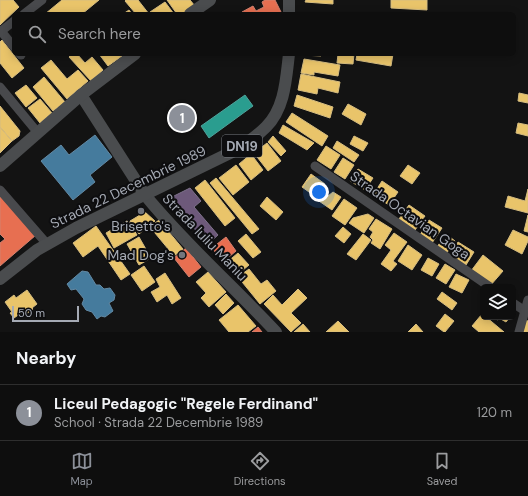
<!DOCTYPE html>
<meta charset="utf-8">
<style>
:root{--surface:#0e0e0e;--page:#171717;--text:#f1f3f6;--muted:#9b9c9e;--line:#2e2e2e;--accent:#8c9099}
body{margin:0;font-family:"DM Sans",sans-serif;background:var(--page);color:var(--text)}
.controls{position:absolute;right:12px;bottom:12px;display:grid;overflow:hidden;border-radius:6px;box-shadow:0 2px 10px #0003}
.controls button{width:36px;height:36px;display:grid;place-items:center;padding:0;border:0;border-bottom:1px solid var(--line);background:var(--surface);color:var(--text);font:20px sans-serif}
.scale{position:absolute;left:12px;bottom:10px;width:67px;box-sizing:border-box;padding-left:4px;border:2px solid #a5aab4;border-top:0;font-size:11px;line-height:14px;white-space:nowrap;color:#a5aab4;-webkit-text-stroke:3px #0d0d0f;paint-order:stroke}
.you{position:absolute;left:319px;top:192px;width:14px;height:14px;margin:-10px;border:3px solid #fff;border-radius:50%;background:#1a73e8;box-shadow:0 0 0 6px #1a73e833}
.badge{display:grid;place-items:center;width:26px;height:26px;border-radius:50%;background:var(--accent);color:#fff;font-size:13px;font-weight:700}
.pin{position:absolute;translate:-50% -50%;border:2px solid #fff;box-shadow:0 1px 4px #0006}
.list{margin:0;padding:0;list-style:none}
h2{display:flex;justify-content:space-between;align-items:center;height:52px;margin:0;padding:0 16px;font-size:17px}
h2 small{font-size:13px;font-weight:400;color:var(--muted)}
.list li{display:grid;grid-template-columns:26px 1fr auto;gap:12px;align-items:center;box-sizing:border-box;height:56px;padding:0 16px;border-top:1px solid var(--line)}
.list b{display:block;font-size:15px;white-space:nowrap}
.list p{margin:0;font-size:13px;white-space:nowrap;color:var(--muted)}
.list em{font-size:13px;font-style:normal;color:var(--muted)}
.icon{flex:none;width:22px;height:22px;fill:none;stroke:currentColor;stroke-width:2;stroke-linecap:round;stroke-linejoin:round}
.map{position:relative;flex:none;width:528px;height:332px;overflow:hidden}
.search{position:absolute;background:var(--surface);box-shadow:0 2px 10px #0003;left:12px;right:12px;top:12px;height:44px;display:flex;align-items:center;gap:10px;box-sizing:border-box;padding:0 14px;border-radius:6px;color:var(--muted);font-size:15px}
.sheet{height:108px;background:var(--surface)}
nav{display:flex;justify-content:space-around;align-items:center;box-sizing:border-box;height:56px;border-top:1px solid var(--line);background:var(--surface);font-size:11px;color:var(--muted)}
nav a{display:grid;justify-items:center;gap:2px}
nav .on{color:var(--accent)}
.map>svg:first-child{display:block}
</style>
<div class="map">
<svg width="528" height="332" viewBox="0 0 528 332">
<rect width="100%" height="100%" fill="#131313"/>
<!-- homes -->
<g fill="#e9c46a" stroke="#d5bc80">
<polygon points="0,0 13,0 19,7 0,25"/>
<polygon points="62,0 99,0 82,14 45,14"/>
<polygon points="126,0 138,0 149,14 136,14 125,1"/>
<polygon points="167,0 190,0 195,6 184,14 177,14"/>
<polygon points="306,0 333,0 333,4 305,2"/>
<polygon points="391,0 427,0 427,10 391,8"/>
<polygon points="165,2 174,14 151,14 150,12"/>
<polygon points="129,10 132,14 123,14"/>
<polygon points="2,40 24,68 12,78 0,63 0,42"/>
<polygon points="72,54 77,54 85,63 92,57 103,70 91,81 69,57"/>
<polygon points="99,54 125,54 108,66"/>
<polygon points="303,54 321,54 321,56 303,55"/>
<polygon points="338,54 354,54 353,64 337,63"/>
<polygon points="357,54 393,54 391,66 356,60"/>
<polygon points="304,59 340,65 338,76 314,72 314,75 301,73"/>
<polygon points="51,60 67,79 78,70 88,81 67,99 41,68"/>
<polygon points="301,74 340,82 338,93 318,88 317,94 298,90"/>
<polygon points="44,77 65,102 53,111 33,87"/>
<polygon points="26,85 37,98 26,107 15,93"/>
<polygon points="519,93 528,95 528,103 518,101"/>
<polygon points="297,95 333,107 330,118 294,106"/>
<polygon points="40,99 52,113 40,123 28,108"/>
<polygon points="348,104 366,114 361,125 342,114"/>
<polygon points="0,106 20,131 19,136 12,141 0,127"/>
<polygon points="292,113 328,136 322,146 286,122"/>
<polygon points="518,123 528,125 528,136 516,133"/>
<polygon points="283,125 314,143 307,150 279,133"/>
<polygon points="0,127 12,141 0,153"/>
<polygon points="273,136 286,151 281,156 268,142"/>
<polygon points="354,136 368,143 363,151 350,144"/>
<polygon points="337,141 359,155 354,162 333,148"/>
<polygon points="267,143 281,161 268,171 254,153"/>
<polygon points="326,146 340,155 331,169 317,160"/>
<polygon points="251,154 263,170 251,180 239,164"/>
<polygon points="343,158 354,165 345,179 334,172"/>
<polygon points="236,165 249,182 233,195 219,178"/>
<polygon points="408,165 420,173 412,184 400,176"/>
<polygon points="358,169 373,178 365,190 350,181"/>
<polygon points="311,174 325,184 316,197 302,187"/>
<polygon points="216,178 259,229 252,234 210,183"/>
<polygon points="205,180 235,218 225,226 195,188"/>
<polygon points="382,181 398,192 389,205 373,195"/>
<polygon points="528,189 528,213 505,207 508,196 525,201"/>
<polygon points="321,191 328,196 333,192 341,197 332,210 316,199"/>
<polygon points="267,197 283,212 276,220 260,206"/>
<polygon points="344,199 357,208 345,225 332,216"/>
<polygon points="409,205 425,216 415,230 399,219"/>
<polygon points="145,212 155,221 139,234 130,221"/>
<polygon points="368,214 374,218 364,233 349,223 353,218"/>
<polygon points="528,215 528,232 524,231"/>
<polygon points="376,219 392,229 380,249 371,243 373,240 370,237 373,232 369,229"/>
<polygon points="128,220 137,235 114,248 106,233"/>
<polygon points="159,220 183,249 174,256 150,227"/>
<polygon points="429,220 442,228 432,243 420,235"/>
<polygon points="96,226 130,274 121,280 98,246 83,257 73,243"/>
<polygon points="343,227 351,234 344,243 335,236"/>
<polygon points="513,230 528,237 528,241 522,254 505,245"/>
<polygon points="394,233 407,242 393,261 397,264 391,271 381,264 391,250 385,245"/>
<polygon points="246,234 261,252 253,258 238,241"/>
<polygon points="363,234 371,240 356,260 347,254"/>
<polygon points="446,234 455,241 446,254 437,247"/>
<polygon points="139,237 151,258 139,265 127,244"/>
<polygon points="458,242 474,252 466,265 456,259 459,253 455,248"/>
<polygon points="408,245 422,255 412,270 398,261"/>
<polygon points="238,253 249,265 237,275 226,263"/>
<polygon points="483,255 503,271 490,286 471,271"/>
<polygon points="428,258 439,264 432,276 421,270"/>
<polygon points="445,264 455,270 446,284 436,278"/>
<polygon points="144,266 155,282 142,291 131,275"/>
<polygon points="249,269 261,284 267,280 276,291 260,304 238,277"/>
<polygon points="208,272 226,292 209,307 201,298 206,293 196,282"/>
<polygon points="165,273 181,298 172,304 167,295 157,302 151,292 160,287 156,279"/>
<polygon points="456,274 469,280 462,293 449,287"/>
<polygon points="298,289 307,298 291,313 301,323 291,332 264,304 273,295 282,305"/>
<polygon points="27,290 37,304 32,308 33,309 26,314 24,311 14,318 10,313 12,312 5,302 14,295 16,298"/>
<polygon points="442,292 457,303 452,310 437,299"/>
<polygon points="226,294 234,303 223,314 215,305"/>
<polygon points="238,305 256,326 248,332 229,332 219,320"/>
<polygon points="445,314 454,321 445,332 444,332 436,326"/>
<polygon points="482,314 483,317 486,317 504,332 479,332 472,326"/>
<polygon points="493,317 510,317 506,322 499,318 498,320"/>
<polygon points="525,320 528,321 528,332 521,332"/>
<polygon points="338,321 349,332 326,332"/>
<polygon points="303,324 310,332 294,332"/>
<polygon points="416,324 423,332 408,332"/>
</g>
<!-- shops -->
<g fill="#e76f51" stroke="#d3816f">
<polygon points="265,0 275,0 282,14 243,14 242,12 253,6 256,11 264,7 262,2"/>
<polygon points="0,194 36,235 0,266 0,243 5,239 0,234"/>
<polygon points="226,237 236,251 223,262 212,248"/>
<polygon points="186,248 201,267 189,277 174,258"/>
<polygon points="258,327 262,332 252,332"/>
</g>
<!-- offices -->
<polygon fill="#6d597a" stroke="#7e718b" points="190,188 201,201 194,207 218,235 208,244 168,199"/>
<!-- schools -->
<polygon fill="#2a9d8f" stroke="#4fa19a" points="245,95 253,106 209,138 201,126"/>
<!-- public -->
<g fill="#457b9d" stroke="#6289a4">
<polygon points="95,135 112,157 90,175 95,182 73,200 41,161 61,145 69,155"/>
<polygon points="82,271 88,272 96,285 100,285 104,289 110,288 115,295 114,300 109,303 113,311 105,317 101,316 97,319 92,312 86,310 82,304 84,299 76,289 71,290 67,284"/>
</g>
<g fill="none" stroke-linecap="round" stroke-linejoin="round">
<!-- minor -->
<g stroke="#48494c" stroke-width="9">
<polyline points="24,14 42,0"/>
<polyline points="1,31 14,47"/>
<polyline points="0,32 14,21"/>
<polyline points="20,54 21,55"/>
<polyline points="0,87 38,133"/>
<polyline points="315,166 490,287"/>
<polyline points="0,190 47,244"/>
<polyline points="513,303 525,311"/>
<polyline points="519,332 528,300"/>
</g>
<!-- major -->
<g stroke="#4a4c4e" stroke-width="12">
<polyline points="289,0 289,14"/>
<polyline points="190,14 210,0"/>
<path d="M81,95L145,195C185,244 233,286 276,332"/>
<polyline points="0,166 81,95 135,54"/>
<path d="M0,279L23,261L37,250L76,228L236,150C247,143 257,136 266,127C285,108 286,79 289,54"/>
</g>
</g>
<!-- markers -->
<g fill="#72757c" stroke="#0d0d0f" stroke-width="1.5">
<circle cx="141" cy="211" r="4"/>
<circle cx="182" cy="255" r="4"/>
</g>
<g text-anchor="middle" stroke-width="4" stroke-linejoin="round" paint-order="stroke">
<!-- shield labels -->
<rect fill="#0d0d0f" stroke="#777b82" stroke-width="1" x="222" y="135" width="40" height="22" rx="3"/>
<g font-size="13" font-weight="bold" fill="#a5aab4">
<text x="242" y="151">DN19</text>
</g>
<!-- street labels -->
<g font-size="14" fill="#a5aab4" stroke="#0d0d0f">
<text transform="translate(128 187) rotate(-26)" y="5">Strada 22 Decembrie 1989</text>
<text transform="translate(410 215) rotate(35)" y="5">Strada Octavian Goga</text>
<text transform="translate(205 237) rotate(46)" y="5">Strada Iuliu Maniu</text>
</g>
<!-- poi labels -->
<g font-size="14" fill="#a5aab4" stroke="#0d0d0f">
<text x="141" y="231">Brisetto's</text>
<text x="174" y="260" text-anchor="end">Mad Dog's</text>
</g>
</g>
</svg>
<div class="controls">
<button><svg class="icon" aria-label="layers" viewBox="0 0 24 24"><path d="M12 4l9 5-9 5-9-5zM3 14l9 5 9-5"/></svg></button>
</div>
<div class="scale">50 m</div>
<div class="you"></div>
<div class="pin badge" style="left:182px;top:118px">1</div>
<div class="search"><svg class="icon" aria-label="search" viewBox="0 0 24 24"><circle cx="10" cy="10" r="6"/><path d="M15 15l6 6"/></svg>Search here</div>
</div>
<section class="sheet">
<h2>Nearby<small></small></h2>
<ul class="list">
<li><span class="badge">1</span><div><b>Liceul Pedagogic &quot;Regele Ferdinand&quot;</b><p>School · Strada 22 Decembrie 1989</p></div><em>120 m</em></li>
</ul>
</section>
<nav>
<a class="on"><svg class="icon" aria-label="map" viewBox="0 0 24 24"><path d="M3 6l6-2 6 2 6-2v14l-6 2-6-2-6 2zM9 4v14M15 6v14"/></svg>Map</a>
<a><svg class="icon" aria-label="directions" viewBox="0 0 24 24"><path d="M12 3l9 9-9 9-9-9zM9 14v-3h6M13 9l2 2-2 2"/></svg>Directions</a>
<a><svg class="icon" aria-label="saved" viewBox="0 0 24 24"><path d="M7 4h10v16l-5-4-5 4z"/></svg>Saved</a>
</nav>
